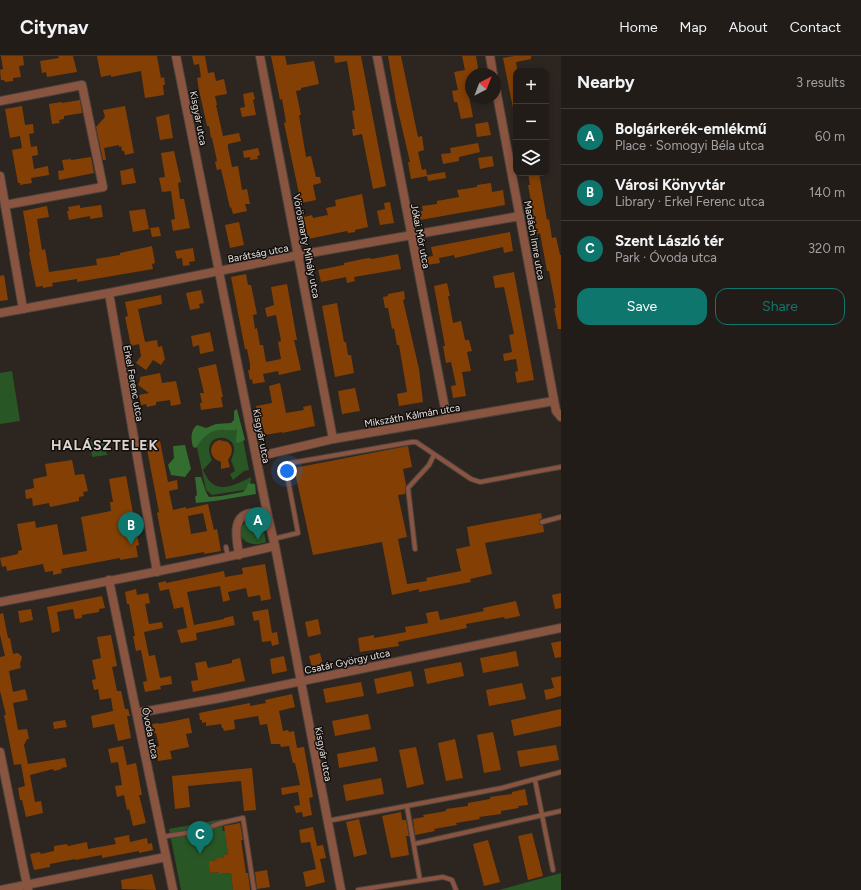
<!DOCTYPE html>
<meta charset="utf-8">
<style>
:root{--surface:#221c18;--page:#2e2925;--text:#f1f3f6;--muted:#a2a1a2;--line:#3f3a37;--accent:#0f766e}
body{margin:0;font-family:Figtree,sans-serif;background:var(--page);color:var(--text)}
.controls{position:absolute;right:12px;top:12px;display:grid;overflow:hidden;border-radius:8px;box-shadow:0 2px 6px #0003}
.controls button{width:36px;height:36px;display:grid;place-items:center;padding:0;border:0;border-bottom:1px solid var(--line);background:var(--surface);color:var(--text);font:20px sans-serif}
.compass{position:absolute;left:465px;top:12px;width:36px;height:36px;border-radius:50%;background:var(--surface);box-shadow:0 2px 6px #0003;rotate:42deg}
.you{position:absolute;left:287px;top:415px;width:14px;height:14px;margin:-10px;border:3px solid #fff;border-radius:50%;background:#1a73e8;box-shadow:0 0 0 6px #1a73e833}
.badge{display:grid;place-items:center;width:26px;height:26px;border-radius:50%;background:var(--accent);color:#fff;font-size:13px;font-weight:700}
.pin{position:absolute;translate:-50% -33px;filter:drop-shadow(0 1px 2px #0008)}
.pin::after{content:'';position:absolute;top:21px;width:14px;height:12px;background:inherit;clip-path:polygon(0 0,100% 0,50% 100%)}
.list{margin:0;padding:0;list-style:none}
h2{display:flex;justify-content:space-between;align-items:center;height:52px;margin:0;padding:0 16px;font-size:17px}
h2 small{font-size:13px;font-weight:400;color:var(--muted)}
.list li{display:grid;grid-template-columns:26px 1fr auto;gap:12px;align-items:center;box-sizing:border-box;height:56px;padding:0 16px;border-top:1px solid var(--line)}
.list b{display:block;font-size:15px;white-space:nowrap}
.list p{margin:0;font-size:13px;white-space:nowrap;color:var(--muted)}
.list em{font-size:13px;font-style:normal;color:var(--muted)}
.actions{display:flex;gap:8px;padding:12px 16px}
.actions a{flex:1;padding:9px 0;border:1px solid var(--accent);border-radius:12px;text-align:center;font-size:14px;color:var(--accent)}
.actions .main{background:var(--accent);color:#fff}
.icon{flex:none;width:22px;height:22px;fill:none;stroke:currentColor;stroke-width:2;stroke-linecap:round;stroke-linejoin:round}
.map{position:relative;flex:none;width:561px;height:834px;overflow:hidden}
header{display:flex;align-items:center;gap:24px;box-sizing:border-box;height:56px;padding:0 20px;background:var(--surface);border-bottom:1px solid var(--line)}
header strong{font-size:19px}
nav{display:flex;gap:22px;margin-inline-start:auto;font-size:14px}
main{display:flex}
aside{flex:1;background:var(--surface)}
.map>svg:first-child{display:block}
</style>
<header>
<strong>Citynav</strong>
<nav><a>Home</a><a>Map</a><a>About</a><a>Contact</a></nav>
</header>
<main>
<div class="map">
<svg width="561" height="834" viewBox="0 0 561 834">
<rect width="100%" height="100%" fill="#2d2520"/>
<!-- green -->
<g fill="#295625">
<polygon points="12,315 20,365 0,368 0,317"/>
<path d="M240,369L249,414L244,415L233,424L230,418L235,415L231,404C247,376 197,373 212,404L203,414C214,440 231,431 251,421L250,433L212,439L206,434L194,377Z"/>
<polygon points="104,384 107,399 92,401 90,386"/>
<path d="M254,462C264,463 264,478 266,486C262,487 258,489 254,488C235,486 237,466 254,462Z"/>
<polygon points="223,763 224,770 222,771 223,775 225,775 228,798 223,799 224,802 217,802 217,804 209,805 210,817 219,816 219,818 231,817 233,834 181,834 169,773"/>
<polygon points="561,817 561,834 499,834"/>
</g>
<!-- forest -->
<g fill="#336d2f">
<path d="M237,353L245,384L238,387L236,386L237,373C229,376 225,373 218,374C207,376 201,384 196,392L193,391C191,383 190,375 197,369L206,372L216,368L231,367L234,364V355Z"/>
<polygon points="185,389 191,413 185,421 171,419 168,409 174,402 173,390"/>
<polygon points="195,421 201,421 206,436 209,441 221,440 243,436 247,431 248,427 255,428 256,438 215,445 196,447 195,441 197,439"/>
</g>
<!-- building -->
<g fill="#844004" fill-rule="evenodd">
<polygon points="1,0 23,0 24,9 19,10 21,21 13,22 13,25 5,26 4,24 1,24 0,14 3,13"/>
<polygon points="58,0 73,0 77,16 47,21 46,16 42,17 40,5 59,2"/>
<polygon points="97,0 157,0 161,22 164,21 165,29 163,29 164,39 145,42 141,15 111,21 111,19 101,21"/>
<polygon points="192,0 205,0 208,17 214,16 216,25 224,23 227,38 215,40 217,49 216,49 223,80 239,77 241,85 228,88 228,92 232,111 238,110 242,134 247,133 250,148 245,148 247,155 233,158 231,151 230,152 221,113 217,114 215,106 217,105 212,82 211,82 209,70 207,70 199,34 197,22 201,21 199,8 194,9"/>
<polygon points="271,0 285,0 287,9 314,5 319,28 301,32 301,34 296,35 301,59 299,59 306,101 311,100 316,121 320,121 321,127 313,129 316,144 301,147 284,67 286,66 282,43 280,44"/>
<polygon points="334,0 361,0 386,130 373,133 362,78 353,80 352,73 355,73 352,55 355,54 347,5 335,7"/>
<polygon points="388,0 401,0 418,81 422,80 424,94 418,96 422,114 426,113 427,119 445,116 446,122 428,125 427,120 411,123 408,106 410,106 396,46"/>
<polygon points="462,0 476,0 479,18 471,18 471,23 466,25 473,61 461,63 457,46 454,46 452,35 458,34 454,16 465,14"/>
<polygon points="514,0 531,0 531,3 516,6 517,13 516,52 513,52 503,2"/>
<polygon points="253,36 255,43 253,44 256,59 242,61 240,52 245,51 243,38"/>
<polygon points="80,44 82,57 64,60 64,63 59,64 60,67 52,68 49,48 61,46 62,47"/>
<polygon points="22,50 25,69 33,68 34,77 29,78 31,91 37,90 38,99 32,100 34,113 48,110 49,119 31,122 32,127 20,129 20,127 18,127 12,94 22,92 20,80 10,82 5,53"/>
<polygon points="125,50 134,97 125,99 124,95 122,95 121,90 119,91 119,89 104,92 106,104 103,104 96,71 105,61 103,54"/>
<polygon points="169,58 173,82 160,84 156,61"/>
<polygon points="488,66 491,79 477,81 475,68"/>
<polygon points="478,87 480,96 459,101 459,105 443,108 441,98 451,97 450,92"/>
<polygon points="258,92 260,99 257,100 258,103 250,104 250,101 244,102 243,95"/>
<polygon points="174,95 181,126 178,127 180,143 184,143 190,172 173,175 171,164 175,163 171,135 162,136 159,122 165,121 161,97"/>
<polygon points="492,100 494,110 480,113 478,102"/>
<polygon points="91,101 94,117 59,124 58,115 64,114 62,104 71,103 71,104"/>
<polygon points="133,112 136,127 122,129 120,115"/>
<polygon points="528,117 539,117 547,164 549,163 552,182 556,181 560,199 561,199 561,273 558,273 554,252 556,252 549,215 547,215 540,177 537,178 528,129 530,129"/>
<polygon points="491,127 492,136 503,134 505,149 420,164 418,155 423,155 422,150 437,148 437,145 459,141 457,134 477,131 477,129"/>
<polygon points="362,138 368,171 355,174 355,176 348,177 347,175 308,183 305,168 302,169 299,155 305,161 312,159 313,162 328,159 326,152 336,150 335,144"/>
<polygon points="390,146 394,167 380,169 377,155 385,153 384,147"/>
<polygon points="80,149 80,152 101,149 103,161 90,163 90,160 69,164 67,155 69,155 68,151"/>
<polygon points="47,150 49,161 37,163 42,194 45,193 49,216 97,209 96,203 120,199 120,197 152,190 155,207 152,208 153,213 77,226 77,223 52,227 53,230 43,232 43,230 36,231 29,197 30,196 23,155"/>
<polygon points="145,153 149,173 133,176 129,155"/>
<polygon points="239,166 244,189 230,192 225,169"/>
<polygon points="159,171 161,180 152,181 150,172"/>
<polygon points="510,176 513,195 504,197 503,191 455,202 454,199 439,202 440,207 427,209 426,201 433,200 431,191"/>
<polygon points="193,192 195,205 189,206 190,209 183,210 182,202 177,203 175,195"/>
<polygon points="398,198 401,213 354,221 355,225 347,227 346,221 321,226 318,214 344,209 344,207 363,203 369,202 372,203"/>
<polygon points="514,216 534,324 517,327 515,316 518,315 516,303 504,305 503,298 512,296 509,279 514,278 504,231 495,232 493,220"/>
<polygon points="246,218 248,229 251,229 257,258 253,259 255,273 257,272 260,289 263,289 266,306 281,303 278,286 281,285 276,259 267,261 265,252 274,249 271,231 287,228 297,284 294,284 301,314 279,319 278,315 263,318 265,326 253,328 252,323 250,324 248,314 250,314 250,308 247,293 245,293 231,221"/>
<polygon points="4,219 8,244 0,245 0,220"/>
<polygon points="447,227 450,240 448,240 453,267 461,265 465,284 469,284 472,295 467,296 471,315 462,316 466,340 453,342 451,330 456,329 451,306 446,307 443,290 445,290 434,230"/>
<polygon points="201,234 204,247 199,248 200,252 190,254 186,237"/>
<polygon points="404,235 405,243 403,244 419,313 423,346 399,350 397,338 407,336 399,289 397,289 394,272 392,273 388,252 385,252 383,241 388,240 388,238"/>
<polygon points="161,239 162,248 138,253 145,286 157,284 158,291 162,290 165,303 161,309 153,304 146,314 136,307 141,300 139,288 131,290 125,261 128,260 125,246"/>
<polygon points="337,247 344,286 346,286 348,299 351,299 354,317 335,321 322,250"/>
<polygon points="210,276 214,295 200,298 199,289 193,291 191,280"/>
<polygon points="216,308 223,341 221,341 223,351 201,354 200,347 202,347 200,337 204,337 198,312"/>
<polygon points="160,317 162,327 176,325 181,348 171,350 170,344 156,346 156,349 147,351 146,348 141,349 139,339 149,337 138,329 140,324 140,321"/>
<polygon points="280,327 286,357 304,354 303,351 311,349 315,370 282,377 282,376 265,379 263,371 259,363 256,350 272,347 269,330"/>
<polygon points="355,332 360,355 342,358 338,335"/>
<polygon points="219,384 228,386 231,390 232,394 231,399 228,404 230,411 221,413 221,406 215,403 212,399 211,394 212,390 215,386"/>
<path d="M160,385L168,426L177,424L178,433L169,435L173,454L186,451V453L208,448L214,474L217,473L221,495L204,498V496L166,503L157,457L159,456L146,388ZM203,457L207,475L191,478L188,460Z"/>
<polygon points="408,390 412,411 403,413 406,429 405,431 405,438 398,439 407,481 398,483 407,528 427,525 426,522 461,515 456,493 470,490 467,471 541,457 542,462 539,464 539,466 540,469 543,469 544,476 485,487 492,518 470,523 471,526 419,536 419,533 392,539 382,486 313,499 294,412"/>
<polygon points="72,404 75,419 84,418 88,435 83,436 84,440 79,441 79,445 50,451 49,447 33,450 32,442 26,443 25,434 34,432 33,423 47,420 45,408"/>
<polygon points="126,420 139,489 136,490 138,501 120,504 120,502 61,513 62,517 53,519 53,515 45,516 43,508 7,515 6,510 2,511 0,502 18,498 18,495 22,494 17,468 35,465 36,472 57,468 63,499 87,495 81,461 111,455 110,446 113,446 109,423"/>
<polygon points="265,508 271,543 261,545 260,539 248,541 246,532 228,536 230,544 223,546 220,530 187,536 194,569 224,563 224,562 233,560 235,569 196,577 197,584 181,587 177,574 187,572 183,551 174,553 169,533 160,535 158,527 166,525 166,527 224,515 225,521 243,518 242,512"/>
<polygon points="136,533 137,539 148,537 150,547 145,548 149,568 162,566 163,572 144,576 149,600 155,599 160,622 171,620 172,628 160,630 161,633 145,636 143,626 147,625 141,594 136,595 133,580 135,580 129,548 127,548 125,536"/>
<polygon points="561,537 561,552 555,553 552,539"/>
<polygon points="102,540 105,552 99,553 99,556 82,559 82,562 75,563 73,553 57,556 60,575 52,577 47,551"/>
<polygon points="516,545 520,560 505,563 504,561 466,568 467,572 398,586 399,590 360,596 358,582 374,579 374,582 406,576 405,571 428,567 426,557 438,555 440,564 484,555 483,552"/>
<polygon points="31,553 33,564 20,567 18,555"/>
<polygon points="268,553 272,577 277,576 279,588 272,590 271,585 262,586 259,564 254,565 252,556"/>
<polygon points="3,557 8,582 10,582 13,598 18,597 22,601 20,608 21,612 9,615 13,636 25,633 28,644 13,647 18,674 27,673 29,683 27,683 24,689 28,708 65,702 67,711 61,712 62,713 54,715 53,713 30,719 35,746 41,745 43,757 26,761 22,744 20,744 18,732 25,730 21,708 14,709 4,659 6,659 0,635 0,601 5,600 0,579 0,558"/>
<polygon points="318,563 321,578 308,581 305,566"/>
<polygon points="111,579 117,610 112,611 117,635 121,635 125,653 128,653 130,660 127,660 131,682 118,685 114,668 93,672 91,660 113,655 111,642 100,644 98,633 94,634 92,624 96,623 92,604 101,602 97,581"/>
<polygon points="561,585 561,601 555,602 551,587"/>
<polygon points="516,595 519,610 483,617 480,602"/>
<polygon points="320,597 323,609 312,611 309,600"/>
<polygon points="284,600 287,615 272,618 270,603"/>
<polygon points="240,602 245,625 193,636 191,625 198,624 195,607 206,605 208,612 232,607 232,604"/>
<polygon points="461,606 464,620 427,628 424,613"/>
<polygon points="411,615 414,630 377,638 374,623"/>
<polygon points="561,620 561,640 546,644 544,634 554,632 551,622"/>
<polygon points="361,626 364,640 326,647 323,633"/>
<polygon points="522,627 526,643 489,650 486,634"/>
<polygon points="292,638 295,651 279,655 283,675 288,674 289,676 294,675 297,692 304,691 313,741 309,742 312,759 303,761 302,756 296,757 294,750 300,749 298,736 282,739 281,732 300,729 295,707 293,707 289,690 281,691 280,688 271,688 267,668 260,669 258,660 234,664 235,673 224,675 223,672 222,672 221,668 206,670 206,666 202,667 202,664 200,664 199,657 250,647 250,650 266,647 265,644"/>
<polygon points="561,653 561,670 514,680 511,664"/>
<polygon points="368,658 371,673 335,680 332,665"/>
<polygon points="189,662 192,677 186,678 189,691 170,695 172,703 158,705 155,691 159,690 156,677 154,677 152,668 159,667 159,668"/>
<polygon points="65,664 67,671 54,673 53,666"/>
<polygon points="493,676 501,714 484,717 477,679"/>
<polygon points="455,683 463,722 446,725 438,687"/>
<polygon points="556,689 559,704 520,711 517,695"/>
<polygon points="123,690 127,709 136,707 142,739 139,739 146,767 133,770 129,753 127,754 124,739 117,741 115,730 122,729 118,706 111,707 108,693"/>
<polygon points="375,691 378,705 339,712 337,698"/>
<polygon points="416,691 424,728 407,732 399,694"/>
<polygon points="252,712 256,754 244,755 241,725 188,730 190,751 175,753 172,720"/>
<polygon points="381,722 384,738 346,745 343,729"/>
<polygon points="525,733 528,749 518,750 519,752 501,755 501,758 479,761 480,763 456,767 457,769 434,773 435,775 415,779 413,763 424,761 423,759 446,755 446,753 468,750 468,747 490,743 490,741 512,738 512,736"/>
<polygon points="401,756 402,764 406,764 409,780 406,780 409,799 391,802 382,760"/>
<polygon points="359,763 367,798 354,801 346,766"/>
<polygon points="240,767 243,784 241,784 246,817 248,817 250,834 233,834 231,817 219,818 219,816 210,817 209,811 209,805 217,804 217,802 224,802 223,799 228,798 224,770"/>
<polygon points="313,771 317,790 323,789 326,802 320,803 325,826 306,831 303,816 316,813 310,786 301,787 299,774"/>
<polygon points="532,777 543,820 528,824 518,780"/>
<polygon points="129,779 130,786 147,782 148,788 152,787 153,794 139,797 139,795 102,802 102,799 75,804 75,803 50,808 50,811 34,814 30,798 40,796 41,798 54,795 54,790 67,788 68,790 87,786 88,793 116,788 114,782"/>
<polygon points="488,784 500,826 484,830 473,788"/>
<polygon points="267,814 270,831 257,833 255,816"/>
<polygon points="152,818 156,834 122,833 121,824"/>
</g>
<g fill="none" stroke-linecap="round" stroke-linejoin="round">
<defs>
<g id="service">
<polyline points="542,466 561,461"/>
<polyline points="273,483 298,477 285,408 412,386 416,386 471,423 480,426 561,411"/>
<polyline points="226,491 228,501"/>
<polyline points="415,493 408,432 429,409 434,399"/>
<polyline points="535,724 553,814"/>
<polyline points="407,751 420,824"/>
<polyline points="327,765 502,732 561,716"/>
<polyline points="161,781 199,775 221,767 243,762 254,834"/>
<polyline points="414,788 561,755"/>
<polyline points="358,834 443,821 452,824 456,834"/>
</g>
<g id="minor">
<polyline points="176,0 268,461 275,490 341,834"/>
<polyline points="260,0 333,383"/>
<polyline points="377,0 447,363"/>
<polyline points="490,0 493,18"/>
<polyline points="495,28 556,355 561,361"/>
<polyline points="0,45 82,29 103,131 5,149"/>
<polyline points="0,120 23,253"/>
<polyline points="109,237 157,516"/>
<polyline points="0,257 109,237 299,199 520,160"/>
<polyline points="256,401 333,383 554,345"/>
<path d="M239,499C237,485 230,459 252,457C257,457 263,459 268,461"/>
<polyline points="109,524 173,834"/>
<path d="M0,546C92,528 184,512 275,490"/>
<polyline points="137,657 220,642 561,572"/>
<polyline points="0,696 28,834"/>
<polyline points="1,834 166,801"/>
</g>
</defs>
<!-- service casing -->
<use href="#service" stroke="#4b433e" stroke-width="6"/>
<!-- minor casing -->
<use href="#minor" stroke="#4b433e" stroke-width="10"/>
<!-- service -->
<use href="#service" stroke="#895440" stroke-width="4"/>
<!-- minor -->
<use href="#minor" stroke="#895440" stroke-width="8"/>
</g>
<g text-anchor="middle" stroke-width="3" stroke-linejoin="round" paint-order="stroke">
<!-- street labels -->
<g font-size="10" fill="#e6e0dd" stroke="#130f0d">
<text transform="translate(199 62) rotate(79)" y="4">Kisgyár utca</text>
<text transform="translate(421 180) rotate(79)" y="4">Jókai Mór utca</text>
<text transform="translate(535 184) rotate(80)" y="4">Madách Imre utca</text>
<text transform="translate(307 190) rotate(79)" y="4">Vörösmarty Mihály utca</text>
<text transform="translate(258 197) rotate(-11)" y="4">Barátság utca</text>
<text transform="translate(134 327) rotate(80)" y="4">Erkel Ferenc utca</text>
<text transform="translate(412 359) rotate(-10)" y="4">Mikszáth Kálmán utca</text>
<text transform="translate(262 380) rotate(79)" y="4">Kisgyár utca</text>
<text transform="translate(347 605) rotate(-12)" y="4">Csatár György utca</text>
<text transform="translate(151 677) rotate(79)" y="4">Óvoda utca</text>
<text transform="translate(324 698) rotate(79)" y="4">Kisgyár utca</text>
</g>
<!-- district labels -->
<g font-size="14" font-weight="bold" letter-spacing="1" fill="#dfd4ce" stroke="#130f0d">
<text x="105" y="394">HALÁSZTELEK</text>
</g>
</g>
</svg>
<div class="controls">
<button>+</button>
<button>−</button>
<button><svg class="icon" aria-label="layers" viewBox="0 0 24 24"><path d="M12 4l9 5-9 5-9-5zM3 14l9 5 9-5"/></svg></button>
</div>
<svg class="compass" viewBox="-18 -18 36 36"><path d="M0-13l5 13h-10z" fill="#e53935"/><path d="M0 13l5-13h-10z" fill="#a2a1a2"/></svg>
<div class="you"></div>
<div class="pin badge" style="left:258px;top:484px">A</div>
<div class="pin badge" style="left:131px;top:489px">B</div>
<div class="pin badge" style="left:200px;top:798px">C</div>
</div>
<aside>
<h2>Nearby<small>3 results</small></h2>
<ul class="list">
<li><span class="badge">A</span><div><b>Bolgárkerék-emlékmű</b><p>Place · Somogyi Béla utca</p></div><em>60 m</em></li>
<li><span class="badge">B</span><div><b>Városi Könyvtár</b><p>Library · Erkel Ferenc utca</p></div><em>140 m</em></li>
<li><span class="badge">C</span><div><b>Szent László tér</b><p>Park · Óvoda utca</p></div><em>320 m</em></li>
</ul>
<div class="actions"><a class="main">Save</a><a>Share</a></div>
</aside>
</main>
